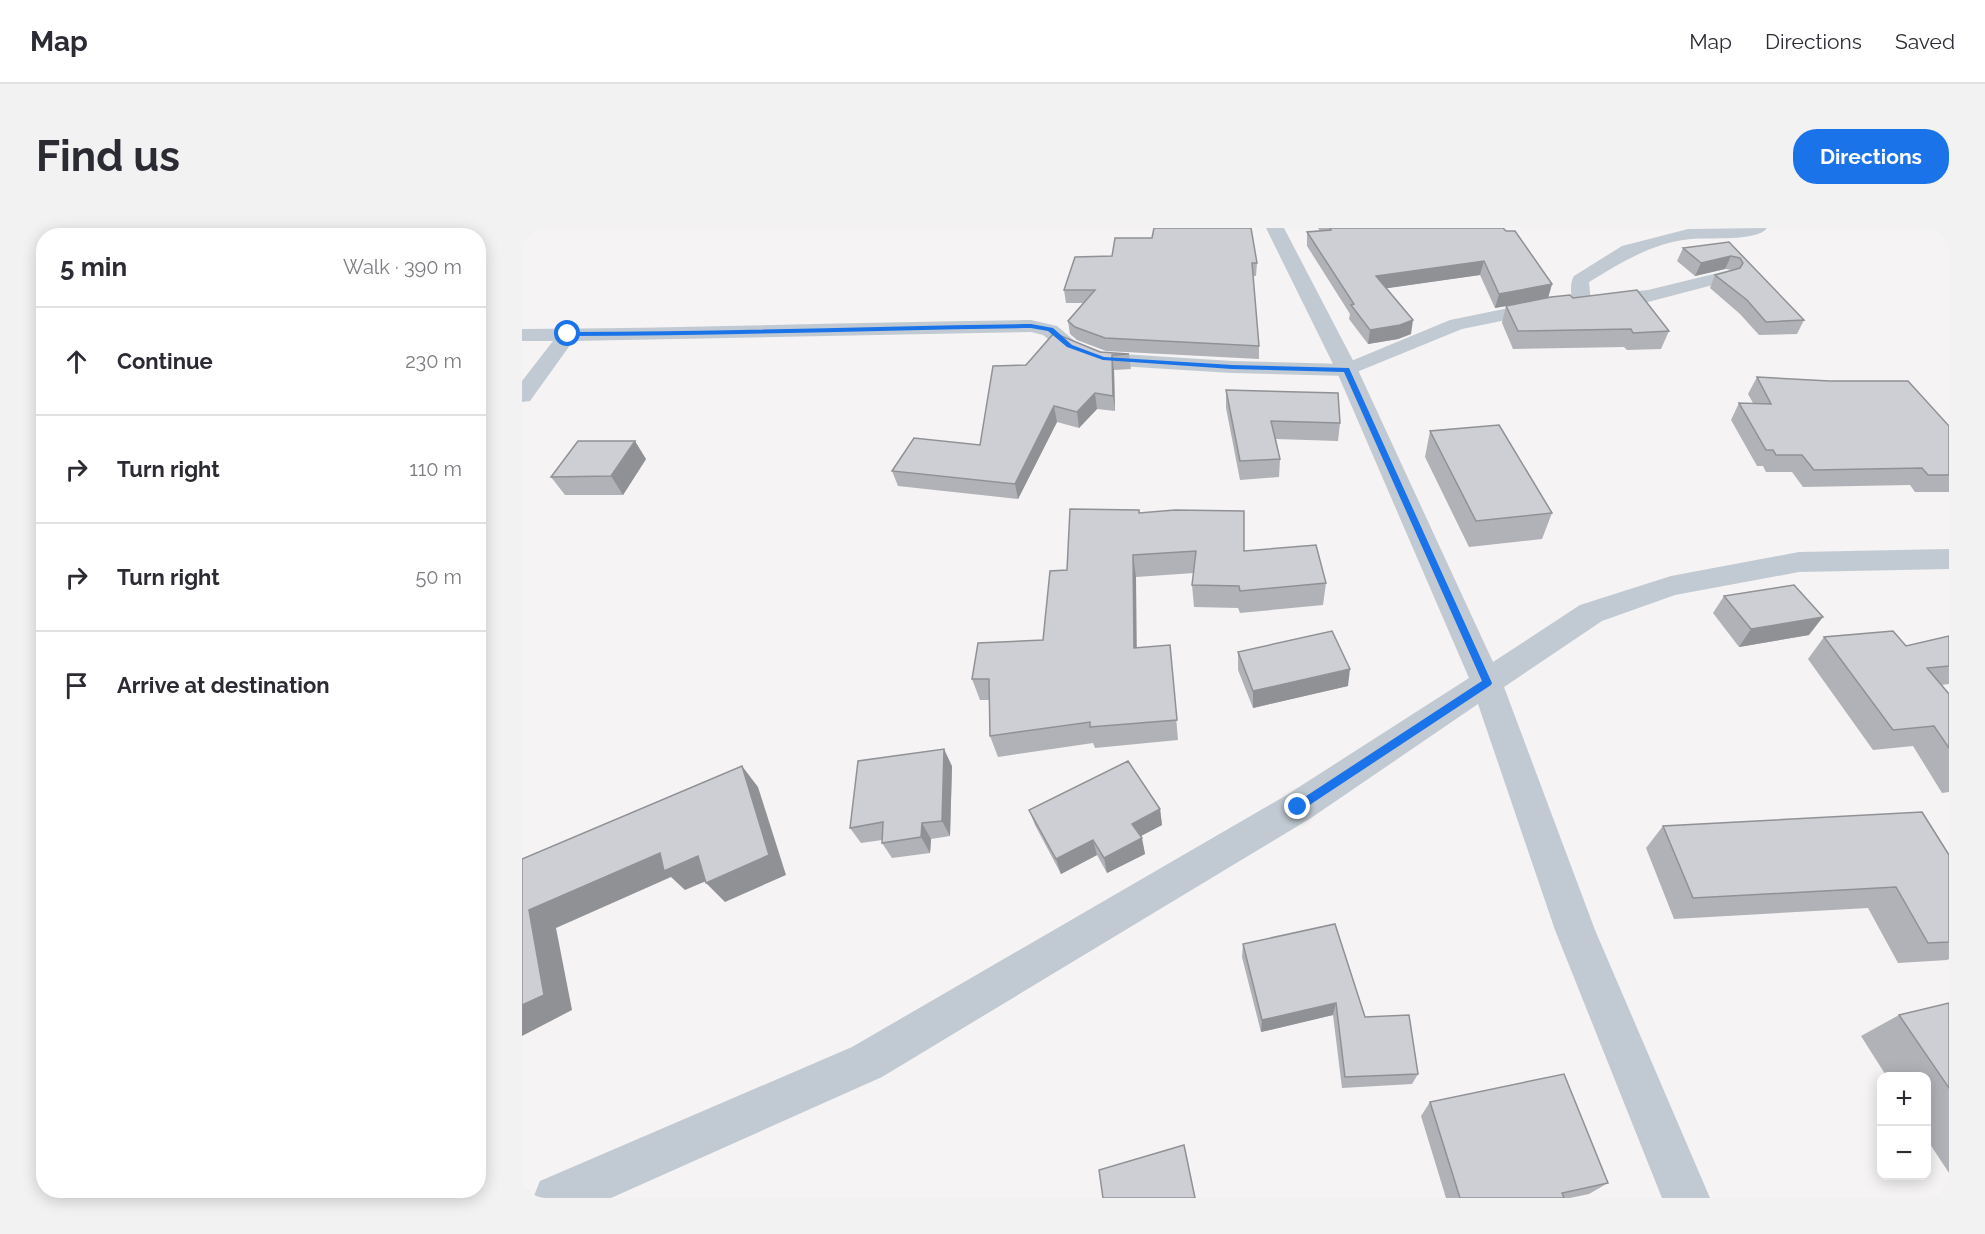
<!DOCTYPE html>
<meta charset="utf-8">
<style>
:root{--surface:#fff;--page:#f2f2f3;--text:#2b2b33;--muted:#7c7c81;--line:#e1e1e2;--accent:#1a73e8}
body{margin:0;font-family:Raleway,sans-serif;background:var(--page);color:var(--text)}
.controls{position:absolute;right:18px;bottom:18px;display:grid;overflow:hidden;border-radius:12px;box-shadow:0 3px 15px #0003}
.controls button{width:54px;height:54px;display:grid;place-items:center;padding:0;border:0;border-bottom:2px solid var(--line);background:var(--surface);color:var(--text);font:30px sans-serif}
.stop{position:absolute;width:18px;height:18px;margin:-14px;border:4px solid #1a73e8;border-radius:50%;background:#fff}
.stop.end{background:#1a73e8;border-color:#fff;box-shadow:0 2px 6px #0008}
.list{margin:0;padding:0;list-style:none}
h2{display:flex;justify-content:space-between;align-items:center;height:78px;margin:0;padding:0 24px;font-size:26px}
h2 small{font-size:20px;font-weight:400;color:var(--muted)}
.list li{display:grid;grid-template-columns:39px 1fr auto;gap:18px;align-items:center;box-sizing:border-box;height:108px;padding:0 24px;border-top:2px solid var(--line)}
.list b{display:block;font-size:22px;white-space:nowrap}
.list em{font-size:20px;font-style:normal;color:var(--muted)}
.icon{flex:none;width:33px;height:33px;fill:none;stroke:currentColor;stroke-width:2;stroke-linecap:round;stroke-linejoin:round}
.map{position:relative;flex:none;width:1427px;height:970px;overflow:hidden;border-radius:24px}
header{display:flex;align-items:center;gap:36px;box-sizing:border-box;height:84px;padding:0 30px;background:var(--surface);border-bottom:2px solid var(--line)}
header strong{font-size:28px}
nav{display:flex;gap:33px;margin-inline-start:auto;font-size:21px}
.intro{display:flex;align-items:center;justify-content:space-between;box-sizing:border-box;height:144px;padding:0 36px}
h1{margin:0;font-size:42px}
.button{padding:15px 27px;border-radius:24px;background:var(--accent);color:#fff;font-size:21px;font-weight:700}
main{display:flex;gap:36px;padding:0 36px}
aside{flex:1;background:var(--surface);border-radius:24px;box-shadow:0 3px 15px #0003}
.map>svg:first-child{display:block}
</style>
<header>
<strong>Map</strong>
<nav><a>Map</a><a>Directions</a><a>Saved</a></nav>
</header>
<div class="intro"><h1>Find us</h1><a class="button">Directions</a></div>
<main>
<aside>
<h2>5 min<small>Walk · 390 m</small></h2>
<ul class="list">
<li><svg class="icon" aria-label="ahead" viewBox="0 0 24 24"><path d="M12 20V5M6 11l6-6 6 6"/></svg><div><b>Continue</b></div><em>230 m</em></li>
<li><svg class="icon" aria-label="right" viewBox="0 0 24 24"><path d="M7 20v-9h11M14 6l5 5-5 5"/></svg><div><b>Turn right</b></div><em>110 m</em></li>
<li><svg class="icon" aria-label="right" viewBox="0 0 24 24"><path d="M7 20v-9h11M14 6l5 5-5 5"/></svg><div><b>Turn right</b></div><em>50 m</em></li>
<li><svg class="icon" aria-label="arrive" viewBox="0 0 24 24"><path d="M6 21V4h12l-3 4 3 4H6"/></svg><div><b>Arrive at destination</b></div></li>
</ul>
</aside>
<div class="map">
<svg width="1427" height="970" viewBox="0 0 1427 970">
<rect width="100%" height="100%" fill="#f5f3f3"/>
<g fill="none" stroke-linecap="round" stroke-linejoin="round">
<!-- minor -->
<g fill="#c1cad2" fill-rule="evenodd">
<path d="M1245,0C1235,14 1187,9 1169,11C1130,15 1100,34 1067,54L1069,75L1067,79H1053C1049,72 1047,55 1052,48L1100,18L1166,1Z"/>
<polygon points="1204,43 1210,44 1213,48 1210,52 1126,74 1081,79 1074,77 1072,73 1074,69 1081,67 1126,62"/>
<path d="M1021,73L1028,75L1031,79L1028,83L940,101L825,148L710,145L581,137L540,122L521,107L509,104L51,113L8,173L0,174V153L31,113H0V101C169,100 339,94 509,92L535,98L554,114L584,125L710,133L822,136L928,92Z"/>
</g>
<!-- tertiary -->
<polygon fill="#c1cad2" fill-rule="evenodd" points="744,0 762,0 836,142 971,434 1058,377 1149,348 1277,324 1427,321 1427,341 1277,344 1153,367 1080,393 982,459 1073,702 1188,970 1140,970 1033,702 956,476 789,590 360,849 89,970 11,970 18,953 330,819 763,568 947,450 814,142"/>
</g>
<!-- wall -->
<g fill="#b0b2b7">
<polygon points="796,0 981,0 1030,56 1026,70 1051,70 1147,103 1139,121 1105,122 1102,119 991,121 980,95 984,78 973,80 958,47 864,60 889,106 876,111 846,116 827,91 828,86 785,18 785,4 798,3"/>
<polygon points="1207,14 1282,92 1275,106 1237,107 1218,86 1188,60 1193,47 1210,42 1203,41 1173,48 1155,33 1161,20"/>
<polygon points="553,29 735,35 734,48 731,48 737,118 737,131 584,123 555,112 548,106 546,93 561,75 544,75 542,62"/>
<polygon points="578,124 607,126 609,141 592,142 593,183 575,181 557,200 535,194 496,271 376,258 370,243 458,217 504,137"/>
<polygon points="1235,149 1427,198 1427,264 1393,264 1388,257 1281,259 1270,244 1244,244 1241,238 1235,238 1209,192 1217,175 1231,175 1226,166"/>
<polygon points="704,162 818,195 816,213 754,211 758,231 757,249 718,252 704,180"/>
<polygon points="908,203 1030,285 1020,311 947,319 903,229"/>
<polygon points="124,231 101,267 43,267 29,249"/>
<polygon points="617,285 722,323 804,355 801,377 718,385 716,380 672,379 670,357 672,345 614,349 614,420 648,417 656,512 573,520 571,515 476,529 468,508 467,472 458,472 450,451 521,412 545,342"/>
<polygon points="1202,368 1287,407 1217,419 1191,385"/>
<polygon points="1427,408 1427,456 1419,457 1427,466 1427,564 1420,565 1391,518 1351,522 1286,431 1302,409 1384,418"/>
<polygon points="716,424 826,458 731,480 716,442"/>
<polygon points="430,538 428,608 409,611 408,625 370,630 360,615 360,612 339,615 328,600"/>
<polygon points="638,581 640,597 619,608 623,626 585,645 575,627 539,646 513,597 507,582"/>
<polygon points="1141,598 1427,627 1427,731 1425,732 1376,735 1346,680 1152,691 1124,620"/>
<polygon points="721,716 843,789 896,846 890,856 820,860 811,787 739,804 720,729"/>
<polygon points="1427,775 1427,945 1404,910 1404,849 1365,849 1339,808 1377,787"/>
<polygon points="908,874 1086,955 1067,966 1048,970 924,970 899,888"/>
</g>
<!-- shaded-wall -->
<g fill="#909195">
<polygon points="1209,28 1203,41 1173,48 1179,35"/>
<polygon points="962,33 958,47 853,62 854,48"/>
<polygon points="1030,56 1026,70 973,80 977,66"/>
<polygon points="891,92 889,106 876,111 846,116 848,102"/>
<polygon points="590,127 592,142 593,183 591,168"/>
<polygon points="573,165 575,181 557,200 555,184"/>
<polygon points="532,178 535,194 496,271 493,256"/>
<polygon points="113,213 124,231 101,267 89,248"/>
<polygon points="611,327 614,349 615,442 612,420"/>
<polygon points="1301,389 1287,407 1217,419 1229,401"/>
<polygon points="828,441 826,458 731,480 731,463"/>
<polygon points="422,521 430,538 428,608 420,593"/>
<polygon points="220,538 236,559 264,647 203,674 184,655"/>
<polygon points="638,581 640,597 613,611 610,596"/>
<polygon points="400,595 409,611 408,625 399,609"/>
<polygon points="620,610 623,626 585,645 582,630"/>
<polygon points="571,612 575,627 539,646 534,631"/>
<polygon points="138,625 176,628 196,648 163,662 149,649 34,700 50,782 0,808 0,777 7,682"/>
<polygon points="814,775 811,787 739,804 740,792"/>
</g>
<!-- building -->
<g fill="#cdcfd5" stroke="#909195" stroke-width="1.5">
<polygon points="632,0 729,0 735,35 730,35 737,118 583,110 553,99 546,93 573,62 542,62 553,29 590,28 593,10 630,10"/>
<polygon points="808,0 981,0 984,3 993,3 1030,56 977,66 962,33 854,48 891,92 878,97 848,102 829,77 832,76 785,4 809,2"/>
<polygon points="1207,14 1282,92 1244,94 1225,72 1193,47 1218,40 1221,35 1218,30 1209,28 1179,35 1161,20"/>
<polygon points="1115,62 1147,103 1111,105 1109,101 996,103 984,78 1029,69 1048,67 1051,70"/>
<polygon points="532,105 578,124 607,126 590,127 591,168 573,165 555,184 532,178 493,256 370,243 392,210 458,217 471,138 504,137"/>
<polygon points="1235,149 1308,153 1386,153 1427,198 1427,247 1406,247 1400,240 1292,242 1280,227 1254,227 1251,222 1244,222 1217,175 1249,176"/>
<polygon points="704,162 816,165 818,195 749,193 758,231 718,233"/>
<polygon points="977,197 1030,285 954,293 908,203"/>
<polygon points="56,213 113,213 89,248 29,249"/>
<polygon points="548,281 617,282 617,285 653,282 722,283 722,323 794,317 804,355 718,363 717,358 670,357 674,323 611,327 612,420 648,417 655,492 568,499 568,494 468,508 467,451 450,451 456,415 521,412 528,343 545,342"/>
<polygon points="1272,357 1301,389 1229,401 1202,368"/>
<polygon points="810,403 828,441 731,463 716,424"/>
<polygon points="1371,403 1384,418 1427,408 1427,438 1405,440 1427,466 1427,520 1412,498 1371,502 1302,409"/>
<polygon points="422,521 420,593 400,595 399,609 360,615 361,594 328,600 336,533"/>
<polygon points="606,533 638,581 610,596 620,610 582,630 571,612 534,631 507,582"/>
<polygon points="220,538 247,627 184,655 176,628 142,643 138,625 7,682 22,767 0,777 0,631"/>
<polygon points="1400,584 1427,627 1427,714 1406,715 1374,659 1171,670 1141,598"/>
<polygon points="813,696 843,789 887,787 896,846 823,849 814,775 740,792 721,716"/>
<polygon points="1427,775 1427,860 1377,787"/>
<polygon points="1042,846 1086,955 1040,965 1042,970 938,970 908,874"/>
<polygon points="662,917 673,970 581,970 577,942"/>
</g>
<!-- route -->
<path fill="#1a73e8" d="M509,96L531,100L550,117L582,129L710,137L827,140L970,455L969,457L780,582H772V576L960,453L822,144L710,141L581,132L545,119L526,103L509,100C354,102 200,108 46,108L43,106L46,104C200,104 354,98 509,96Z"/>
</svg>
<div class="controls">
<button>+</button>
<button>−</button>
</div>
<div class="stop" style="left:46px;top:106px"></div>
<div class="stop end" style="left:776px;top:579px"></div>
</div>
</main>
